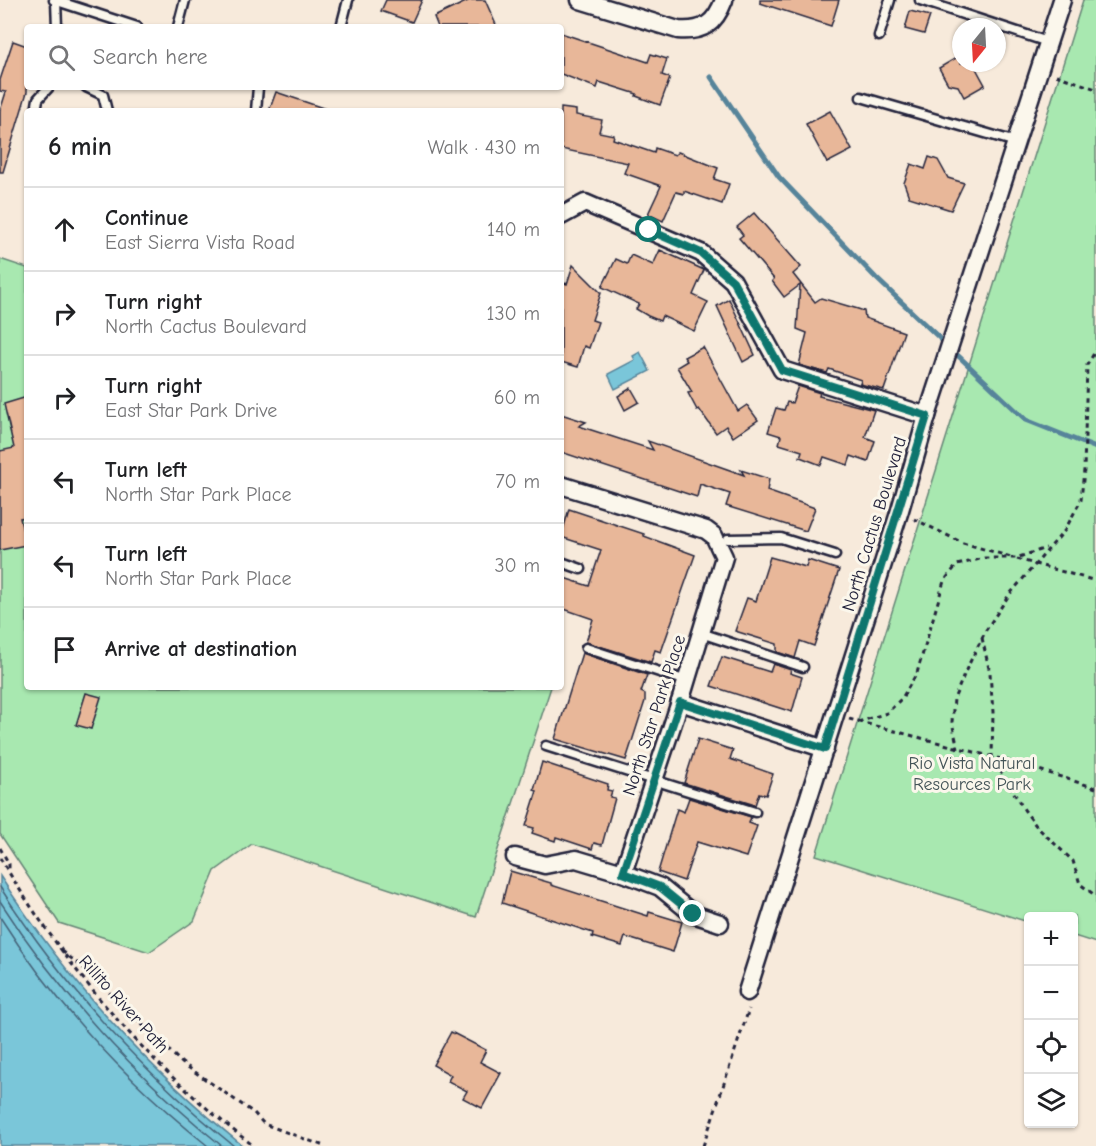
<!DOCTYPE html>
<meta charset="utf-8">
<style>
:root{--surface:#fff;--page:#f2f2f2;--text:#202124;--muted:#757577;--line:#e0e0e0}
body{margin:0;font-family:"Comic Neue",sans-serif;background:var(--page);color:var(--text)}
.controls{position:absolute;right:18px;bottom:18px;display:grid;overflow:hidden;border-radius:6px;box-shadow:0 2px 4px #0004}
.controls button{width:54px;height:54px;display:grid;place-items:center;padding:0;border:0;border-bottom:2px solid var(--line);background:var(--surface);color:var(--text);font:30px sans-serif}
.compass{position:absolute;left:952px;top:18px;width:54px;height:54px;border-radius:50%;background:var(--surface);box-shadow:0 2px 4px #0004;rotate:198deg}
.stop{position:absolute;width:18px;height:18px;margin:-14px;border:4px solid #0f766e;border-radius:50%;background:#fff}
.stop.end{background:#0f766e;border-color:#fff;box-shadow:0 2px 6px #0008}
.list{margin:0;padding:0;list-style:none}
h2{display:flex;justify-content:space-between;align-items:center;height:78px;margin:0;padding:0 24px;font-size:26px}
h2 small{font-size:20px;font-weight:400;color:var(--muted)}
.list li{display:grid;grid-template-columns:39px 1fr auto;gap:18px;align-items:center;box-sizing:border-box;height:84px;padding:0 24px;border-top:2px solid var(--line)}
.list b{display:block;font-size:22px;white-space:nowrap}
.list p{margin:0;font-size:20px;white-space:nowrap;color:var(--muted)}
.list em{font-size:20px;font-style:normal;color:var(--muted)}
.icon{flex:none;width:33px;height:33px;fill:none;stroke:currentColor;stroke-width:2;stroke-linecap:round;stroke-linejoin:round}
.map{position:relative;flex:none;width:1096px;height:1146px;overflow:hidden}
.search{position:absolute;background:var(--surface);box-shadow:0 2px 4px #0004;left:24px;top:24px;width:540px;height:66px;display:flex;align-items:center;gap:15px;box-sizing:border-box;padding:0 21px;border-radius:6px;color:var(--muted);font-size:22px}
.panel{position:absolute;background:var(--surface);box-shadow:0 2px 4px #0004;left:24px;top:108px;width:540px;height:582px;border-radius:6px}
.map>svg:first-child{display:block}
</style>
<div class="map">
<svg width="1096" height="1146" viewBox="0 0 1096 1146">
<rect width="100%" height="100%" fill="#f7eadb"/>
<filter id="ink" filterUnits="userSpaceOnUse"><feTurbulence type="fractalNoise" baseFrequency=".0167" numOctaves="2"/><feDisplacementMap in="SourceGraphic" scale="12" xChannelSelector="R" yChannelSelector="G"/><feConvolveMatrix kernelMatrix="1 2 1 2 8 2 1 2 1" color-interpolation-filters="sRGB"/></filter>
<g filter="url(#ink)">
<!-- green -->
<g fill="#a8e8b0" stroke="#658576" stroke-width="1.5">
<polygon points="1083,0 1096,0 1096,943 1074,936 1074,916 1028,916 1028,922 816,855"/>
<polygon points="0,259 27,268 27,687 551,687 476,917 252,844 215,871 194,921 149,952 59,923 0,834"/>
</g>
<!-- water -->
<g fill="#7ac6d9" stroke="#57849a" stroke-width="1.5">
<polygon points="640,352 650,371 615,389 608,374 635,360 633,356"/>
<path d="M0,876C69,983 145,1066 243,1146H0Z"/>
</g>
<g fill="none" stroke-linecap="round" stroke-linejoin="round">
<!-- shore -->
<g stroke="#45647a" stroke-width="1.5">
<path d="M0,887C64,987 142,1072 234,1146"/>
<path d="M0,901C60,995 136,1076 222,1146"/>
<path d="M0,917C55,1004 128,1082 208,1146"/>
</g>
<!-- stream -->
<polyline stroke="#57849a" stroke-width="5" points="711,77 779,177 876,278 1026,420 1096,448"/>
</g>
<!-- building -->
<g fill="#e8b799" stroke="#22223b" stroke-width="1.5">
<polygon points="386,0 422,0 412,22 381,11"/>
<polygon points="470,0 485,0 497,27 438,27 434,17"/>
<polygon points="760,0 839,0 831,26 760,3"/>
<polygon points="910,11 930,16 924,34 905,29"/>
<polygon points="561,33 648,62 651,54 667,59 662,75 670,78 660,105 636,96 637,94 599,82 597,88 561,74"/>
<polygon points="13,41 27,46 27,92 3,172 0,172 0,111 6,92 0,91 0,80"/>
<polygon points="961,55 961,63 973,63 985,85 964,97 958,86 948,84 939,68"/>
<polygon points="276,92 326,109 325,111 269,111"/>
<polygon points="561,108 576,110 576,115 602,120 599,132 614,135 613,139 654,153 655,148 675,155 678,152 718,168 714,179 729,184 722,204 684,191 684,194 676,192 663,221 648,214 661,186 624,173 628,163 561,149"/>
<polygon points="830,111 852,150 827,163 806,124"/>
<polygon points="929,157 938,160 948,178 964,183 951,210 909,197 904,183 911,164 925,169"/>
<polygon points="754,213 801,267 793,274 815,302 821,298 858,309 864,311 865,318 904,332 884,390 860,384 861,380 829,369 827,373 799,365 807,333 797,329 800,285 784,297 772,281 774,279 739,238 743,235 737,227"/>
<polygon points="660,250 704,270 693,295 708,302 694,331 662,316 660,321 648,316 636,309 639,304 602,287 616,259 627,264 631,255 653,265"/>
<polygon points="573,265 601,293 592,320 598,322 589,348 584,346 578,367 561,362 561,282 567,284"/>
<polygon points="729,299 755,355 743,362 717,306"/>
<polygon points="703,347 738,411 747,405 758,420 733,437 726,426 716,433 699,409 697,410 688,393 692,392 677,367 687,361 684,357"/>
<polygon points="798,386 820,393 819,396 874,410 865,437 875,441 868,462 851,456 848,465 824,457 821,465 800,457 802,451 779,444 781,436 768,432 776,408 784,410 787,402 792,403"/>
<polygon points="631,388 639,402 625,410 618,396"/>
<polygon points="27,397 27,517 20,518 26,545 0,550 0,451 14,448 4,404"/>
<polygon points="561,414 586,422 579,426 653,450 648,441 744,475 741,470 769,479 767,491 815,508 806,531 726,506 730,494 700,484 697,497 561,452"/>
<polygon points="569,509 644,534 644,536 695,555 661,652 655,650 651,662 586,642 593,619 561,608 561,577 589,586 601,550 561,537"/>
<polygon points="770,557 806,567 808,560 839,570 814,646 800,641 795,658 777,652 777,644 735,631 747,598 756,601"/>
<polygon points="582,653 647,675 641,692 645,694 645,701 626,760 555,739"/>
<polygon points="722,657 770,672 773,664 791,670 790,673 802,677 792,712 711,686"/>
<polygon points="86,693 101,697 91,729 76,725"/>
<polygon points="698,739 733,750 730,759 773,774 766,795 759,793 755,805 684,783"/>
<polygon points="542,762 608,784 607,790 612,791 610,797 615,798 602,845 594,843 592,849 556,837 555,841 532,833 534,828 526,826 537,791 534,790"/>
<polygon points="689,798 751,817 749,823 757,826 746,857 697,842 684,881 658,872 677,809 684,812"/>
<polygon points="510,871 551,883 551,885 648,916 649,912 682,922 673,952 625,937 622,946 592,937 593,933 502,903"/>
<polygon points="451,1032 486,1050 480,1062 501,1073 482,1108 463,1098 467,1091 448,1081 451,1075 433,1065"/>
</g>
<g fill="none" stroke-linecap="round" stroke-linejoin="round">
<defs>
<g id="service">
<polyline points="54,0 137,27"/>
<polyline points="920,0 1048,42"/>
<polyline points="56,1 57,27"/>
<polyline points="178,27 185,0"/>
<polyline points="341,27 348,0"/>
<polyline points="879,36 890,0"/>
<polyline points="86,87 103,95 107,111"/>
<polyline points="861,97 1016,142"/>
<polyline points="36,111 38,99 49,87"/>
<polyline points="256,111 258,87"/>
<polyline points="728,539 781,538 835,555"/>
<polyline points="561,562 581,569"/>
<polyline points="701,633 803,667"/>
<polyline points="586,648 687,681"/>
<polyline points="546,746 755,812"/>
</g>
<g id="minor">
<path d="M580,0L678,30C703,32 715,24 724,0"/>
<polyline points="561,216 585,203 701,253 733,281 782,370 927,416"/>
<polyline points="561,485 706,530 714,536 724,557 680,702 623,873"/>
<polyline points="680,702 825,749"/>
<polyline points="515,857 545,865 576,859 623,873 660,887 693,914 720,923"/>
<polyline points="747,992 900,510 927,416 1062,0"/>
</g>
</defs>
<!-- service casing -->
<use href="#service" stroke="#22223b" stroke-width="13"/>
<!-- minor casing -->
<use href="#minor" stroke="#22223b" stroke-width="21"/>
<!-- path -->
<g stroke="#22223b" stroke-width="3" stroke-dasharray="4.5 4.5" stroke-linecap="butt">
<polyline points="1056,75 1096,89"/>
<polyline points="914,519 963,543 1011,557"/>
<polyline points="1017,559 1096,581"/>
<polyline points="982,638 990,673 993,712 992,757 1025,811 1037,827 1073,861 1080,884 1096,896"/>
<polyline points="849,719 1020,764 1096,788"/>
<polyline points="858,722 887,713 902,698 917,673 944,581 957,565 984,558 1016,558 1046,548"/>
<polyline points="958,749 952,722 954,699 966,670 986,630 1009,595 1065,530 1081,500 1084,470 1087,365 1096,350"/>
<polyline points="0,848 9,864 9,871"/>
<path d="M0,858C68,970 148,1067 254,1146"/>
<polyline points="62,951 86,970 182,1063 254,1113 264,1124 324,1146"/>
<polyline points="703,1146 749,1009"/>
</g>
<!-- service -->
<use href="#service" stroke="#fbf7ec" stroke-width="8"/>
<!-- minor -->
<use href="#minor" stroke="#fbf7ec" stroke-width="16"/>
</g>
</g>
<g fill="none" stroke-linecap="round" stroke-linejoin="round" filter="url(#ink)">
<!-- route -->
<polyline stroke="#0f766e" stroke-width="8" points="649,230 701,253 733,281 782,370 927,416 825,749 680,702 623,873 660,887 693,914"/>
</g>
<g text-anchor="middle" stroke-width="6" stroke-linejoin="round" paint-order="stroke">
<!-- street labels -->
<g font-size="18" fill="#22223b" stroke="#fbf7ec">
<text transform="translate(874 524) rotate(-73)" y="6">North Cactus Boulevard</text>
<text transform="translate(654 715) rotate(-72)" y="6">North Star Park Place</text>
<text transform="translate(124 1004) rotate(48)" y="6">Rillito River Path</text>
</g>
<!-- park labels -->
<g font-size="18" fill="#445458" stroke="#fbf7ec">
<text x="972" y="769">Rio Vista Natural<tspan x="972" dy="21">Resources Park</tspan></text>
</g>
</g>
</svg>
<div class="controls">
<button>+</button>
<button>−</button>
<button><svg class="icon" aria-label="locate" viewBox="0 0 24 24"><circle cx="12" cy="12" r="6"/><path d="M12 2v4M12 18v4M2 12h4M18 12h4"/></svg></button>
<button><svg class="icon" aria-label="layers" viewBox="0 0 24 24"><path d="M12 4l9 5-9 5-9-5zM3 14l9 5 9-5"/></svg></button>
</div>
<svg class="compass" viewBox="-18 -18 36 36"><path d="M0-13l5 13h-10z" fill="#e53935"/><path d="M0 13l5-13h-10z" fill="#757577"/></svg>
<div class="stop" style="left:649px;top:230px"></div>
<div class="stop end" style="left:693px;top:914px"></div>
<div class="search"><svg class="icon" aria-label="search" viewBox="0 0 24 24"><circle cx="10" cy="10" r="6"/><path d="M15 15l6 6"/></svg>Search here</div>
<section class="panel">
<h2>6 min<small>Walk · 430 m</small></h2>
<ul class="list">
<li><svg class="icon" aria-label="ahead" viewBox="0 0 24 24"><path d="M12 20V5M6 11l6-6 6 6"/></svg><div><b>Continue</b><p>East Sierra Vista Road</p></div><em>140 m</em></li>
<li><svg class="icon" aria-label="right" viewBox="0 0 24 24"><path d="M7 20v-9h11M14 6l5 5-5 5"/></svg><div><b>Turn right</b><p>North Cactus Boulevard</p></div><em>130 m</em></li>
<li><svg class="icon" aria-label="right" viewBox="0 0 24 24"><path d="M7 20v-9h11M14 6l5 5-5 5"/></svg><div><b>Turn right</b><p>East Star Park Drive</p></div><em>60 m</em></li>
<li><svg class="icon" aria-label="left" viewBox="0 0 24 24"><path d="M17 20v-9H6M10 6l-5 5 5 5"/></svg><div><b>Turn left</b><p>North Star Park Place</p></div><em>70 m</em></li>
<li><svg class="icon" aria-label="left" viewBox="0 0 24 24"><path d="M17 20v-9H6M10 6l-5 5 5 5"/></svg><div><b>Turn left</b><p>North Star Park Place</p></div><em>30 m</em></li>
<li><svg class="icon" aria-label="arrive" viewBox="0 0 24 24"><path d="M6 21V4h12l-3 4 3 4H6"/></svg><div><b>Arrive at destination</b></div></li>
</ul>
</section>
</div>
